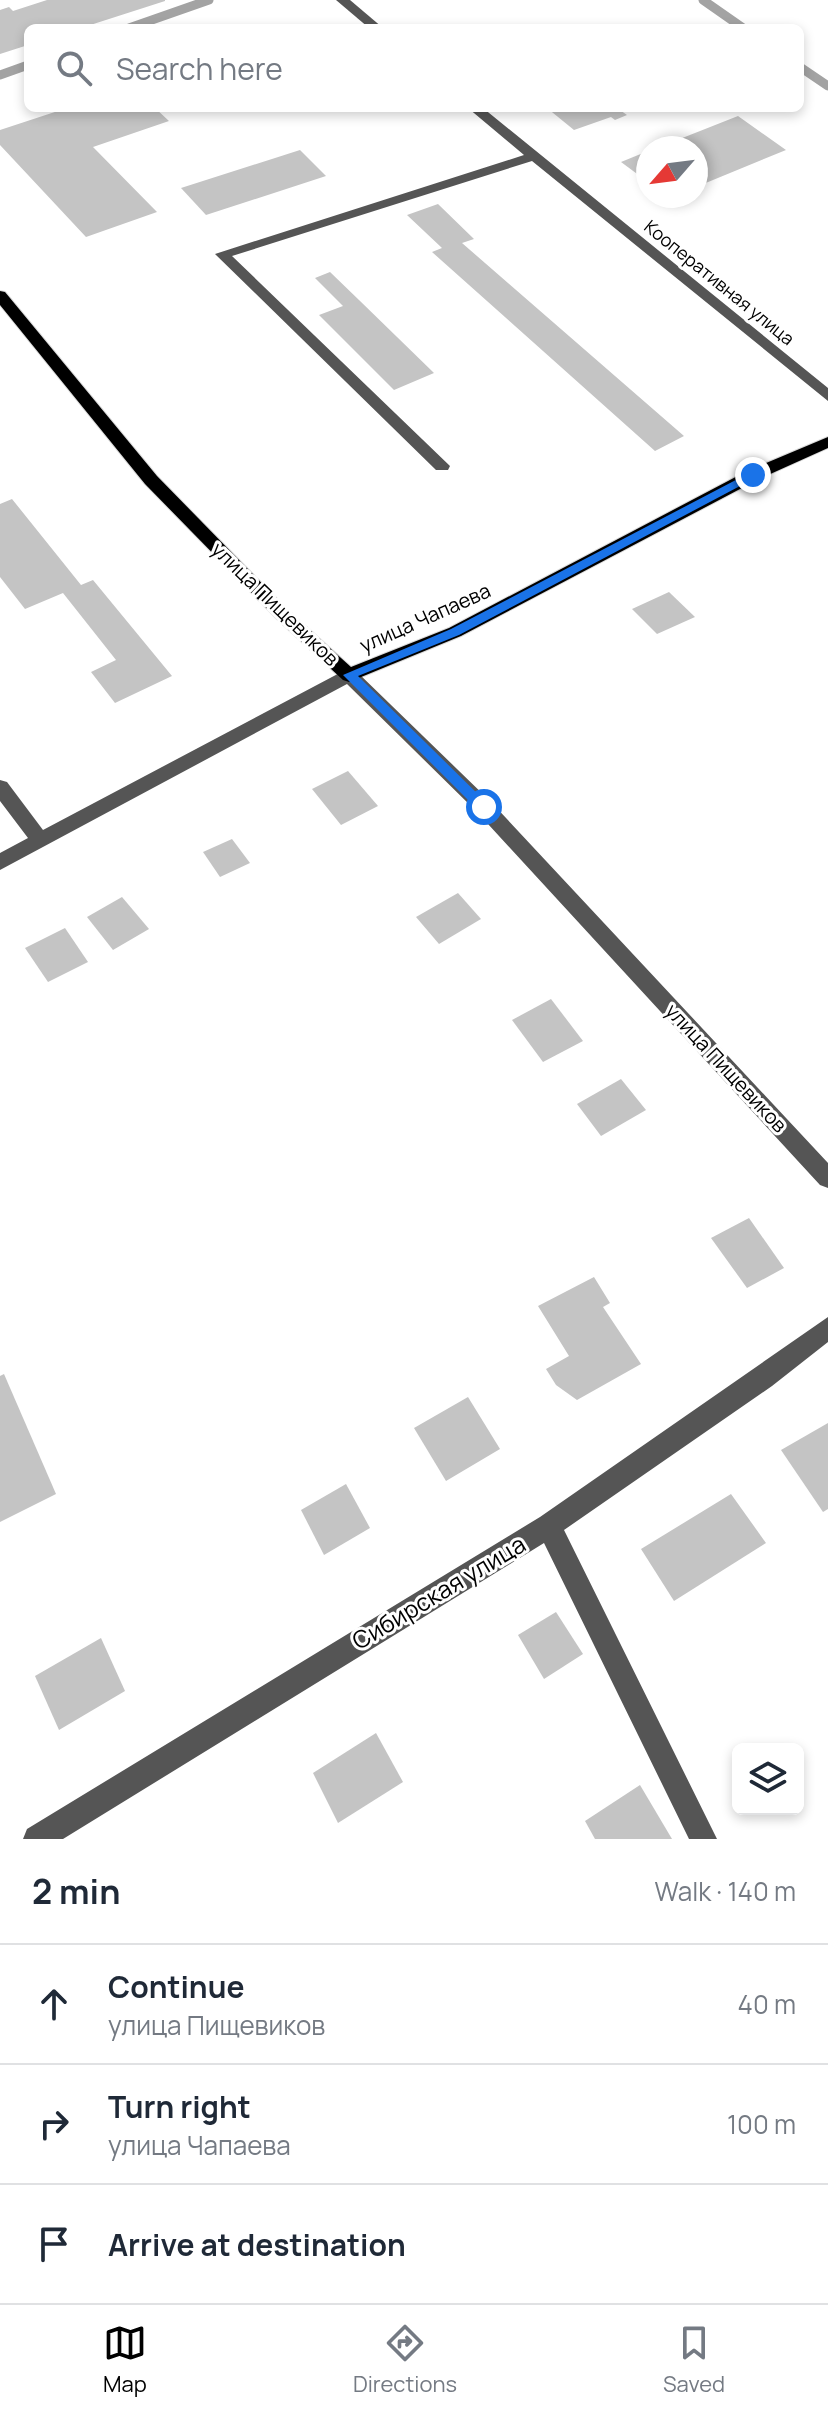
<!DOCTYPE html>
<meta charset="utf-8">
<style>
:root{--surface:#fff;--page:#f6f6f7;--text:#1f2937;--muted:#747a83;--line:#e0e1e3;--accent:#000}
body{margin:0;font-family:Manrope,sans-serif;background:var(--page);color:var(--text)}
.controls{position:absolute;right:24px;bottom:24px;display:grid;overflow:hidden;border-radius:12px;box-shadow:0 4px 12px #0003}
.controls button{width:72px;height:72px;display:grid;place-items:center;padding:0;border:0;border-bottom:2px solid var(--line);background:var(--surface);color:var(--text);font:40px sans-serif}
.compass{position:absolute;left:636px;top:136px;width:72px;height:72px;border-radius:50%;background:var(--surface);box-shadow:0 4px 12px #0003;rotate:242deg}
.stop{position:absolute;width:24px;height:24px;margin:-18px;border:6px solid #1a73e8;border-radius:50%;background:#fff}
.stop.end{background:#1a73e8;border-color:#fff;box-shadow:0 2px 8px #0008}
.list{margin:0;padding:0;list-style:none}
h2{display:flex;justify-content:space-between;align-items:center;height:104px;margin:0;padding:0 32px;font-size:34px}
h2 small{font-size:26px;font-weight:400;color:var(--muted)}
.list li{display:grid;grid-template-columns:52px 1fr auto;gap:24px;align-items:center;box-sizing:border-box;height:120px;padding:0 32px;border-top:2px solid var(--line)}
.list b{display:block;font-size:30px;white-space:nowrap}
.list p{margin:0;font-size:26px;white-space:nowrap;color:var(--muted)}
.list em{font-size:26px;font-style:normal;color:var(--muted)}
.icon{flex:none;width:44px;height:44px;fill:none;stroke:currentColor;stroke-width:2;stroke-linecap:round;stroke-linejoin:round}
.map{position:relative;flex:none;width:828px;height:1839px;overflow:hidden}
.search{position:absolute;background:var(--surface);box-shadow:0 4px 12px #0003;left:24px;right:24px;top:24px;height:88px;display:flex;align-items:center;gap:20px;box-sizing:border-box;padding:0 28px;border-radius:12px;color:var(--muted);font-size:30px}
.sheet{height:464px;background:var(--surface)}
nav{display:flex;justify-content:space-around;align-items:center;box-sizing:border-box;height:112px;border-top:2px solid var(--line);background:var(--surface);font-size:22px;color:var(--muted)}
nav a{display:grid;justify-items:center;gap:4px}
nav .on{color:var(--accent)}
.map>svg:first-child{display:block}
</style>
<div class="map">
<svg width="828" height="1839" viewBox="0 0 828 1839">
<rect width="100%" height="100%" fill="#fff"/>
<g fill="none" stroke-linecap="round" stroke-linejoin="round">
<!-- stream -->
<g stroke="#a3a3a3" stroke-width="9">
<polyline points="703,0 743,28"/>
<polyline points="129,28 209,0"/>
<polyline points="800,67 828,86"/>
<polyline points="0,75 28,65"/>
</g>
</g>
<!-- building -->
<g fill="#c4c4c4">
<polygon points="47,0 165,0 165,1 81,28 28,28 28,45 0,54 0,10 9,7 13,11"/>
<polygon points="67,108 155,108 169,121 93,147 157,212 86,237 0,145 0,130"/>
<polygon points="547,108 617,108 627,115 615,120 611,117 574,130"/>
<polygon points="738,116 786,150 696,187 696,148 657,148"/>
<polygon points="300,150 326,176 206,215 181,188"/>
<polygon points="648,151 648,182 621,162"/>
<polygon points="438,204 474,239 462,243 684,436 655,451 432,252 442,248 407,215"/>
<polygon points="330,272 359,300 434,373 394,390 319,315 343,306 315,278"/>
<polygon points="12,499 81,585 93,580 172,676 115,703 91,672 116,660 63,593 25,609 0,577 0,504"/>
<polygon points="669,592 695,617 657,634 632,609"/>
<polygon points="348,771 378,806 341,825 312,789"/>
<polygon points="232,839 250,863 220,877 203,852"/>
<polygon points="458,893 481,919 439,944 416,917"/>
<polygon points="122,897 149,929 113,950 87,917"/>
<polygon points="65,928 88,962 48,982 25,948"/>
<polygon points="551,999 583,1041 543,1062 512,1020"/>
<polygon points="621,1079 646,1110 601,1136 577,1104"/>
<polygon points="749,1218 784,1268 747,1288 711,1238"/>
<polygon points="594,1277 610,1303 603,1307 641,1364 577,1400 556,1385 546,1369 569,1356 538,1306"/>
<polygon points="4,1374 56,1494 0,1522 0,1376"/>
<polygon points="468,1397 500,1449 446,1481 414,1428"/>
<polygon points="828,1423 828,1509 823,1512 781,1450"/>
<polygon points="346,1484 370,1528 324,1555 301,1510"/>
<polygon points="731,1494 766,1543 674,1601 641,1549"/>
<polygon points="556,1612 583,1654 544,1679 518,1635"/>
<polygon points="101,1638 125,1691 59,1730 35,1676"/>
<polygon points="376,1733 403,1782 338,1823 313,1773"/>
<polygon points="640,1785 672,1839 595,1839 585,1821"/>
</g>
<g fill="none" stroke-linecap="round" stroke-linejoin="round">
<defs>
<polygon id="major" points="0,291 5,292 157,476 290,612 351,667 449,628 747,471 828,437 828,448 759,479 461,636 349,682 343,680 278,620 145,484 0,305"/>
</defs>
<!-- major casing -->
<use href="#major" stroke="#dbdbdb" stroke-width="2"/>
<!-- minor -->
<g fill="#555" fill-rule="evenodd">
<polygon points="336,0 350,0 383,28 369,28"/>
<polygon points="468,108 483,108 828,388 828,401 532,161 232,256 450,466 448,470 436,470 215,254 524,155"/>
<polygon points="349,668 355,670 491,802 828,1163 828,1188 820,1185 477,812 347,684 0,870 0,853 28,838 0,801 0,780 7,782 43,830"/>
<polygon points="828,1317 828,1342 772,1386 564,1530 717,1839 689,1839 544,1543 63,1839 23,1839 27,1829 540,1517"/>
</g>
<!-- major -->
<use href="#major" fill="#000" fill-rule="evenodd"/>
</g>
<!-- route -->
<polygon fill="#1a73e8" points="753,471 757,473 757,477 459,635 358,676 488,804 488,811 479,811 343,675 451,629"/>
<g text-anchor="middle" stroke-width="6" stroke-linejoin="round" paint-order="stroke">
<!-- far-street labels -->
<g font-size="18" fill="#000" stroke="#fff">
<text transform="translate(719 283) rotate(39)" y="6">Кооперативная улица</text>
</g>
<!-- street labels -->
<g font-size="20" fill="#000" stroke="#fff">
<text transform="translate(275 604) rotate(44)" y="7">улица Пищевиков</text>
<text transform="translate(425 618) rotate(-24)" y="7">улица Чапаева</text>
<text transform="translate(726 1068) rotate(47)" y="7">улица Пищевиков</text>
</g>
<!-- near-street labels -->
<g font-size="24" fill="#000" stroke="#fff">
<text transform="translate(439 1593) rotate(-31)" y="8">Сибирская улица</text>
</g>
</g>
</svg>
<div class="controls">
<button><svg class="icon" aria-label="layers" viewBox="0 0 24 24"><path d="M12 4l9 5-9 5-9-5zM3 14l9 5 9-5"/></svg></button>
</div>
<svg class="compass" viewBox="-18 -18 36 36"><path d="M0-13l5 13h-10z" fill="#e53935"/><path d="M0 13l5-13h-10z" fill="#747a83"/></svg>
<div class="stop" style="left:484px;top:807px"></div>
<div class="stop end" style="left:753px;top:475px"></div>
<div class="search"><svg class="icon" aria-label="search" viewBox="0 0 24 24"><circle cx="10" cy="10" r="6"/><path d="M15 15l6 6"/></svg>Search here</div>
</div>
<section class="sheet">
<h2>2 min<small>Walk · 140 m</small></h2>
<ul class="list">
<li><svg class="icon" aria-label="ahead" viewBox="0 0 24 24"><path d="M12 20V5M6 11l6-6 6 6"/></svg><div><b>Continue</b><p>улица Пищевиков</p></div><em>40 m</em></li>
<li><svg class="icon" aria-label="right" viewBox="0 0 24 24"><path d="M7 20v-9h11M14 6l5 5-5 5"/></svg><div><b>Turn right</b><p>улица Чапаева</p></div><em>100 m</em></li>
<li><svg class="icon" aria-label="arrive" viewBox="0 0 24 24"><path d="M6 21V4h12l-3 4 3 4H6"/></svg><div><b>Arrive at destination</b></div></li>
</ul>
</section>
<nav>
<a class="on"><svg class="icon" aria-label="map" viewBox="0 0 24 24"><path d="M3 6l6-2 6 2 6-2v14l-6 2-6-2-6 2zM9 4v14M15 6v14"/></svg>Map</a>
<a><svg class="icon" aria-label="directions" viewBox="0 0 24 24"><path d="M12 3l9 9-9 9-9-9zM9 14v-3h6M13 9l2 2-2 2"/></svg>Directions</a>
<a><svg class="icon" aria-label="saved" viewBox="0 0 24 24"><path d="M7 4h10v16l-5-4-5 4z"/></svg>Saved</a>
</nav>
